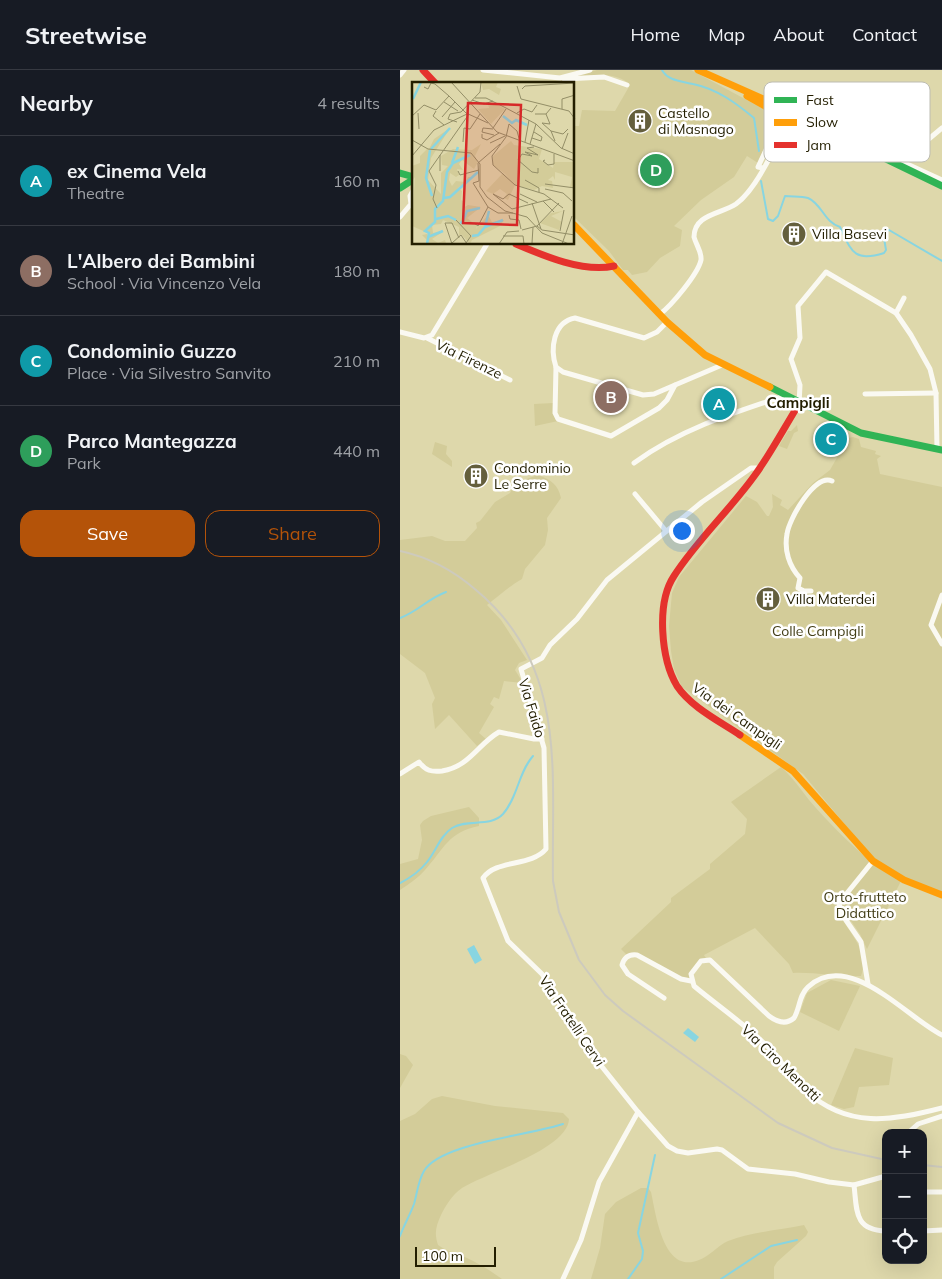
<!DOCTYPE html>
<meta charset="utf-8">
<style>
:root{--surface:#171b24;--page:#20242c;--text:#f1f3f6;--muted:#9ea1a6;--line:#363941;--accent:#b45309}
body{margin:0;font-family:Mulish,sans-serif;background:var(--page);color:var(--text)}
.controls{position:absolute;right:15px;bottom:15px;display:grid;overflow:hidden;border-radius:10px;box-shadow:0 5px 20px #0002}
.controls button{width:45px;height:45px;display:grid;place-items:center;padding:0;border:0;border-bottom:1px solid var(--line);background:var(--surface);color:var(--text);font:25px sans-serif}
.scale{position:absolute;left:15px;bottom:12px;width:81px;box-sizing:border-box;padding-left:5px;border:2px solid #231e00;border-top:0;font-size:14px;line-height:18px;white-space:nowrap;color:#231e00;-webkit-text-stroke:4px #fff;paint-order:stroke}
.you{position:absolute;left:281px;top:460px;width:18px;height:18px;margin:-12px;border:4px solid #fff;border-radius:50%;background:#1a73e8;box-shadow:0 0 0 8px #1a73e833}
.badge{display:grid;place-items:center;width:32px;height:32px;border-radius:50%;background:var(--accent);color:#fff;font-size:16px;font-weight:700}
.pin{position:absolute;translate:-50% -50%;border:2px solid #fff;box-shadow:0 1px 5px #0006}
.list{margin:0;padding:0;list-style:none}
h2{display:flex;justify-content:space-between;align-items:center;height:65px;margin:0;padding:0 20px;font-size:21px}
h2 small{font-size:16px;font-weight:400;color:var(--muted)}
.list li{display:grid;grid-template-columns:32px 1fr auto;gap:15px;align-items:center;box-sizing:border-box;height:90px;padding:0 20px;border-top:1px solid var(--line)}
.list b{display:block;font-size:19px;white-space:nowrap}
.list p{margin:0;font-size:16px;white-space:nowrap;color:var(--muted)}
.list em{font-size:16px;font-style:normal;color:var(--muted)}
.actions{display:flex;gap:10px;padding:15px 20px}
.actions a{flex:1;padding:11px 0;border:1px solid var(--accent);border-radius:15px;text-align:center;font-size:18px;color:var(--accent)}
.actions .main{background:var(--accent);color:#fff}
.icon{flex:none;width:28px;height:28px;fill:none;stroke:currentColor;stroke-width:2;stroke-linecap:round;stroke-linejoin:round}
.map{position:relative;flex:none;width:542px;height:1209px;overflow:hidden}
header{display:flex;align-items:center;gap:30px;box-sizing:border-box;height:70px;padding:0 25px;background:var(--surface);border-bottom:1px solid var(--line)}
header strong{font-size:24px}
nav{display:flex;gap:28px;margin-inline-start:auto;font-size:18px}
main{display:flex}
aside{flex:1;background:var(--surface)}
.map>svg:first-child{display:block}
</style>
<header>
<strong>Streetwise</strong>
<nav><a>Home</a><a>Map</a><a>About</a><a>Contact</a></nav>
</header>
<main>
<aside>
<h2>Nearby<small>4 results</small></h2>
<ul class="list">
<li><span class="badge" style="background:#0f9aa8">A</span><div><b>ex Cinema Vela</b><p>Theatre</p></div><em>160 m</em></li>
<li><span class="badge" style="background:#8d6e63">B</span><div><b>L'Albero dei Bambini</b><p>School · Via Vincenzo Vela</p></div><em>180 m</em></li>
<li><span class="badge" style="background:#0f9aa8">C</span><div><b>Condominio Guzzo</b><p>Place · Via Silvestro Sanvito</p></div><em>210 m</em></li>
<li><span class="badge" style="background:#2e9e5b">D</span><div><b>Parco Mantegazza</b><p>Park</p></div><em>440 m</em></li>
</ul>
<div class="actions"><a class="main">Save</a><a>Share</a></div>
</aside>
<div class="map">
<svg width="542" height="1209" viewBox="0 0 542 1209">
<rect width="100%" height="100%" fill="#ded8ab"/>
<!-- green -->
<g fill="#d3cc99">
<path d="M197,0H291L373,44L375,52L358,93L347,86L334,107L301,130L274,156L282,160L280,176L260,188L247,202L232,205L228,200H223L209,181L174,147V56H179L182,40L215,41L230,15C216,0 188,6 170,7Z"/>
<polygon points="153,333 154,344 158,351 135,356 134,334"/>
<polygon points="397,355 398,361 394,363 387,379 379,376 388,361 391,361"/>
<polygon points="453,367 459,369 461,377 476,381 475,384 481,386 477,389 480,404 542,417 542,822 504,808 473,788 403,704 282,617 274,599 271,581 269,556 272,523 279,507 346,426 357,432 367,446 369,446 373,437 372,424 382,430 380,435 388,440 413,413 430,400 448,368"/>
<polygon points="35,372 47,376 46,384 52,391 52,397 32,384"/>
<path d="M138,405C151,410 158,414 161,428L147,448L148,460L145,475L125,499L122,509C108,517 99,526 87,535L101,550L127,590L119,593L115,600L123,613L104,611L99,629L94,627L90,634L94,637L79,663L86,669L77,676L49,645L35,659L32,634L35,628L25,603L0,584V470L32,466L45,471H65L77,458L76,453L80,451L95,432L110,423L115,413Z"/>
<path d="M381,697C392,707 400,718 409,730C428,752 448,772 470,791L437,834C440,858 472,876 461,906C438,907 416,902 393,903L389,894L355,858L304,885L307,890L293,900L291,911H286L237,885H227L221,879L271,832V828L310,799V794L345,764L347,749L331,732Z"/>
<path d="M69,737L79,748V756C48,762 44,779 25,800C18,808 9,814 0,820V794L18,789L22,770L20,755L23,751L31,746Z"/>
<polygon points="472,792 501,811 467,879 460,864 442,838 441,832"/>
<polygon points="431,910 460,916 439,961 400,942 407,923"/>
<polygon points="455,978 493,988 489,1015 459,1017 454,1037 444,1039 431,1035"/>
<polygon points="0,984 6,986 13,995 0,1018"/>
<path d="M42,1026L95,1036L163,1043L169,1049C168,1079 86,1103 62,1118C52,1125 46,1135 41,1145C36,1156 34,1163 38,1175C47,1182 57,1183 67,1188C80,1194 91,1201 102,1209H0V1051L15,1044L32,1029Z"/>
<path d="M241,1118H248L251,1122C256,1144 263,1205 299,1190C310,1186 317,1176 328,1171C352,1162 379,1160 404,1155L408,1162L406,1166L377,1192L374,1197V1209H191L200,1178L205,1144L216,1132Z"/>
</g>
<!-- water -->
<g fill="#88d5e1">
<polygon points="74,875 82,890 75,894 67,879"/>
<polygon points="288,958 299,967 295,972 283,963"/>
</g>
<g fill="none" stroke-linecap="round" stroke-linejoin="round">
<!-- stream -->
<g stroke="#88d5e1" stroke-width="2">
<path d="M262,0C268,11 281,11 293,14C317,19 336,33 354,48L359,81"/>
<path d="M361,111L368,149L373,151L378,146L385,126C392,127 401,126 408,128C422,134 424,152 440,157C451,180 453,193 484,183L486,180L483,162L489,160L542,191"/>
<path d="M0,548C17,542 29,528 46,522"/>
<path d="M0,813C10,808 20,801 27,792C36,781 40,766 52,758C68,748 90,758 103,744C118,727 118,703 133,686"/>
<path d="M0,1166C4,1155 10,1145 14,1134C17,1124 18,1111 24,1101C40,1073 131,1065 163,1054"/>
<polyline points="228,1209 242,1189 243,1181 238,1163 255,1085"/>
<polyline points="321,1209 371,1176 397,1170"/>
</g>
<!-- street -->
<g stroke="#faf9f2" stroke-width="5">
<polyline points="83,0 160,8 190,0"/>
<polyline points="0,5 4,0"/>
<polyline points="164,9 204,7 227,15"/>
<polyline points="494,88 542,110"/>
<polyline points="488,91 524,73 542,58"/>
<polyline points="363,98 358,97 380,50"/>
<polyline points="0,147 11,134 10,126 14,119"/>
<polyline points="496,243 504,228"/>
<path d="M260,244C271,236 298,204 301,190C302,182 296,175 294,167C294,144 321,144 336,134C357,119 376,76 386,52"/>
<path d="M267,252L257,262L244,268L175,248C153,252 150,279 156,297L163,302L243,325L254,324L275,315"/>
<polyline points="0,262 24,268 32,265 87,174"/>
<polyline points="27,268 110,310"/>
<polyline points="156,297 155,343 158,349 211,366 259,338 267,330 275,315 322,295"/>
<polyline points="465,324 536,323"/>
<polyline points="399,334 400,315 391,289 400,268 398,236 426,202 496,243 511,265 530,299 536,323 537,379"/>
<path d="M234,393C279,360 332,343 384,326"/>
<polyline points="235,424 266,461"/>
<path d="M411,521H404L398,518L400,508C389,496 384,480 387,464C389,449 415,403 432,411"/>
<polyline points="542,525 531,555 542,574"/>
<path d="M0,704L19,692C26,701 31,702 42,701C69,697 78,674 99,662L134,669H142"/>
<polyline points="468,914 461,872 441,843 439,833 473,791"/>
<path d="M264,928L228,904L222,895C224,888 229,884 237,885L281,909L291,911"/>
<path d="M542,965C507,948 449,879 408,917C399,925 400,938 394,948C386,955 377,952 369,946L310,890L301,891L291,904L294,916C318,936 346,955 368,977C381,990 391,1007 405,1020C447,1059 492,1051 542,1038"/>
<path d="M238,1042L199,993L142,904L108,871L83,808C96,789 131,797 146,779L144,678L121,599L142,588L150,575L177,549L207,510L302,432L351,398H360"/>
<polyline points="508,1063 518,1054 542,1046"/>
<path d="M454,1115C457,1141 454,1160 486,1161"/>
<polyline points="523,1122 542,1122"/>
<polyline points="523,1161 542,1160"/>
<polyline points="163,1209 181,1170 199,1112 238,1042 268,1076 277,1081 288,1083 317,1079 322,1080 348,1099 395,1104 429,1112 454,1115 486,1106"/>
</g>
<!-- fast -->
<g stroke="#30b455" stroke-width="7">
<circle cx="386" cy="46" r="6"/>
<polyline points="391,43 542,116"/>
<polyline points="0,103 14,107"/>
<polyline points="0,118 14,109"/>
<polyline points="370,317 461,363 542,380"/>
</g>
<!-- slow -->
<g stroke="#ff9f0a" stroke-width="7">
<polyline points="298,0 386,39"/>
<polyline points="347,26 379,44"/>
<polyline points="174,155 267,252 305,285 370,317"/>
<polyline points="340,665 393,701 473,791 504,810 542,825"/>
</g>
<!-- jam -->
<g stroke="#e5322d" stroke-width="7">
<polyline points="23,0 36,14"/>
<polyline points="391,49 409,56"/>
<path d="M116,174C144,186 184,203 214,196"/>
<path d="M340,665C319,651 291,637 277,616C261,589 256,533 274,506C297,470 330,440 355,405C371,383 384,358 399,334"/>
</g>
<!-- rail -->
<g stroke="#cdcabd" stroke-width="2">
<path d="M0,481C29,487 54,501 76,520C169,597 151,704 153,811L159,842L179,890L205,925L223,941L378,1053L432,1078L486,1090"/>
<polyline points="523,1095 542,1097"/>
</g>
</g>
<!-- icons -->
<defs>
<symbol id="building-disc" viewBox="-11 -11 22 22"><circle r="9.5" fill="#645f3c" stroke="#fff"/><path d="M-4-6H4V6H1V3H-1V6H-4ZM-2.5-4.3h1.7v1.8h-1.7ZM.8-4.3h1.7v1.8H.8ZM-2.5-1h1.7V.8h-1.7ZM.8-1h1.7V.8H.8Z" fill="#fff"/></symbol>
</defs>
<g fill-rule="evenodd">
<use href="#building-disc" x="226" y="37" width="28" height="28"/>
<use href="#building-disc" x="380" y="150" width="28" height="28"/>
<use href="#building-disc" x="62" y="392" width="28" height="28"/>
<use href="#building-disc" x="354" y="515" width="28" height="28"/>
</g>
<g text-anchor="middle" stroke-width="5" stroke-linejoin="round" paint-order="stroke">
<!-- poi labels -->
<g font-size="14" fill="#231e00" stroke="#fff" text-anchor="start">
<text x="258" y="48">Castello<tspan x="258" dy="16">di Masnago</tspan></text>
<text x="412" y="169">Villa Basevi</text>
<text x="94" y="403">Condominio<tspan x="94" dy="16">Le Serre</tspan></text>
<text x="386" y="534">Villa Materdei</text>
</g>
<!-- street labels -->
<g font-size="14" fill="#231e00" stroke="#fff">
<text transform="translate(69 289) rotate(26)" y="5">Via Firenze</text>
<text transform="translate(132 638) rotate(73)" y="5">Via Faido</text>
<text transform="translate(337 646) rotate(35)" y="5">Via dei Campigli</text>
<text transform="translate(172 951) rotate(56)" y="5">Via Fratelli Cervi</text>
<text transform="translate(381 993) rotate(44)" y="5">Via Ciro Menotti</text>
</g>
<!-- park labels -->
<g font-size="14" fill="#423d16" stroke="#fff">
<text x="418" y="566">Colle Campigli</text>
<text x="465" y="832">Orto-frutteto<tspan x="465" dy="16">Didattico</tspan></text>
</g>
<!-- neighbourhood labels -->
<g font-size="15" font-weight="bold" fill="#231e00" stroke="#fff">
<text x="398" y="338">Campigli</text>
</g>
</g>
<!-- overview -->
<g transform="translate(12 12)">
<rect width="162" height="162" fill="#ded8ab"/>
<path d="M69,0H86L84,5L89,7L87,13L77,7L71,8ZM81,20L93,27L79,42L66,27L77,26L76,22ZM38,46L19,76L16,98L29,112V91L36,84L30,83L29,74L41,67L60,68L69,62L63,74L66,80L62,87L50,78L47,82L51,88L45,87L47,93L44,95L38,91L37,98L40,104L44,99L53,100L56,95H61L46,106L50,109L49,118L53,120L51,126L56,123L69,125L55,136L65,144L64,147L76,133L80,140L92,138L88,144L60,158L58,162L49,152L47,155V145L31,138L29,142L20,143L21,151L32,149L20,157L26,161L33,158L34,161L14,162L15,158L10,153L15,152V155L16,151L0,144L3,95L0,99V84L8,81V74L15,67L23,68L17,67L22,57ZM99,59L102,63L130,67L127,77L141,86L142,80H162V105H158L160,95L143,90V98L141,94L136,98L140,99L141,106L130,104L122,108L103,103L96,118L92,116L95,112L88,107L81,112L74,109L91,91L99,99L93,92L81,83V74ZM151,129L139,134L150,140L147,148L128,141L139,131Z" fill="#d3cc99"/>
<path fill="none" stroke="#88d5e1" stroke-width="2.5" d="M1,17L9,0M91,34L100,41L104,38L115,43M19,67L38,46M18,68L14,96L20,114M40,81L46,65M32,116L38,115L66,90M24,137L36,134L44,138M48,140L50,141L55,129L68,126M73,145L91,138M60,154L66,153L73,145L77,129M16,155L31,149M15,162L17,151L13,149L23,140V127L31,119L35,90L41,81L58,73"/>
<path fill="none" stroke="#938e67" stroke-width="1" d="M39,0L85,50L163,79M105,4L109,17L157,29L163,37M12,5L16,7L19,1L23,2L37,14M110,7L113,4L163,1M63,16H74L94,26M60,18L72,22L81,19M32,20L46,29M94,26L124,42L149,66L163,72M150,27V17L163,13M24,29L21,34L32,43M6,31L7,47M105,31L112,27L120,30L125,23M123,32H134L139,26M134,32L138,42L130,41L139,49M0,34L12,23L24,28L37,14L54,31L76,41M30,35L43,20M45,40L36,37L38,32L49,30L68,10L69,0M81,46L94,27M81,47L71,46L70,50L82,53M70,52V56L75,58L87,51M120,56L129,59L130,55L122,50M0,58L16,67L59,71L68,82V105L75,115L93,129L115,135L130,151L157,162M143,59L139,49L151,52L156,47M51,60L52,46L58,47L68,32M108,60L105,49L97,42L94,55L80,74L81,83L103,103L132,112L151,126M113,60L117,38M78,61L93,54M118,62L124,42M122,65L115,66L126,73L113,70L120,74L110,72L106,78L120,90L126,91V86M150,67L156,51M0,74L22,48L57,31M133,78L131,79L136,83L142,82V72M28,89V73M46,89L48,93L67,88M113,98L127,106V110M133,102L163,106M133,107L151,111L160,119M108,112L125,120M131,119L142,130M116,121L97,112L91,117L81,112L100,127L139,117M120,121L129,147M76,125L61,101L67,99L66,81L88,62M25,126L21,117L24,103L17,89L57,32M97,133L98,137L107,138L109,147M44,138L59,154L54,161M62,141L66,144L76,125L86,131H101M125,144L130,148L163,153M110,148L125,144L147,121M148,149L152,128M91,154H111L112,162M40,161L49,153L55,162M120,161L121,145M40,162L33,141H40L47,156M87,162L95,150L107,149M150,162L160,134"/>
<path fill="#d62828" fill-opacity="0.15" stroke="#d62828" stroke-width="2.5" d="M56,21L109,23L105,143L51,141Z"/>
<rect width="162" height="162" fill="none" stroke="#231e00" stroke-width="2.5"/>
</g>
<!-- legend -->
<rect x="364" y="12" width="166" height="80" rx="8" fill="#fff" stroke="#bdbcb2" stroke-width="1"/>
<rect x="374" y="27" width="23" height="6" fill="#30b455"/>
<rect x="374" y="49" width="23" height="7" fill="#ff9f0a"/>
<rect x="374" y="72" width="23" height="6" fill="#e5322d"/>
<g font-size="14" fill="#231e00">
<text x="406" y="35">Fast</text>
<text x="406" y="57">Slow</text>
<text x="406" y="80">Jam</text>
</g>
</svg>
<div class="controls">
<button>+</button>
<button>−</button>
<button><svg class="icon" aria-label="locate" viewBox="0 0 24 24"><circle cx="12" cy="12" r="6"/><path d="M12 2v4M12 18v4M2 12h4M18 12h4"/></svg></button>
</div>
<div class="scale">100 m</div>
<div class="you"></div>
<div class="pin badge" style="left:319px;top:334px;background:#0f9aa8">A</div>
<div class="pin badge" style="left:211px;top:327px;background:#8d6e63">B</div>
<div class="pin badge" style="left:431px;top:369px;background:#0f9aa8">C</div>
<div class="pin badge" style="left:256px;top:100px;background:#2e9e5b">D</div>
</div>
</main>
